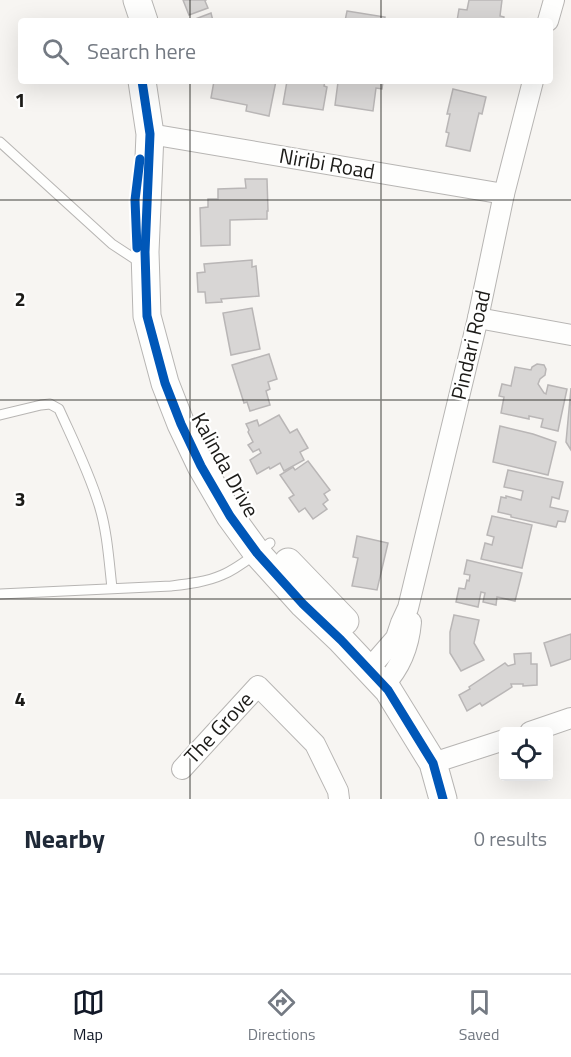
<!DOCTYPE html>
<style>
:root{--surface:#fff;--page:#f6f6f7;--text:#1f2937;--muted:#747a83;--line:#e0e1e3;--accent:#111827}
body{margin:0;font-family:"Titillium Web",sans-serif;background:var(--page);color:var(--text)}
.controls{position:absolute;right:18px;bottom:18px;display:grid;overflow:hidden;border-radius:6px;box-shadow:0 6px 24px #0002}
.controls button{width:54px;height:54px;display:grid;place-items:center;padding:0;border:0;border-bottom:2px solid var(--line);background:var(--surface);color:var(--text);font:30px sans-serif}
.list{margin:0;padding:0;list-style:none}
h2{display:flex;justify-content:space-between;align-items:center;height:78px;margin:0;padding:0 24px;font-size:26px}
h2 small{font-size:20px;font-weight:400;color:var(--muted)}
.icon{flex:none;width:33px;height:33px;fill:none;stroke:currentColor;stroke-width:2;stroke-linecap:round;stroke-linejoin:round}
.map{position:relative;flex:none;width:571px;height:799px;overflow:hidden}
.search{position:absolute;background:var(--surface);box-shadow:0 6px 24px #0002;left:18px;right:18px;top:18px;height:66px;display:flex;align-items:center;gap:15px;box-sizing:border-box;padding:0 21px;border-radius:6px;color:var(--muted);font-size:22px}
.sheet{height:174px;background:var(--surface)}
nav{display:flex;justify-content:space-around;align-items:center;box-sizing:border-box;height:84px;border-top:2px solid var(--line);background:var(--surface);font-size:16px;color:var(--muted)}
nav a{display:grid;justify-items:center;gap:3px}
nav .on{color:var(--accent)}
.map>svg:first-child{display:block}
</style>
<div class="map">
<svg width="571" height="799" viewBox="0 0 571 799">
<rect width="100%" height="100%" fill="#f7f5f2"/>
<!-- building -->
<g fill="#d8d6d5" stroke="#b9b6b6" stroke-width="1.5">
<polygon points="183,0 206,0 205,1 208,8 189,15"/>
<polygon points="469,0 502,0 500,16 504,17 503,21 457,21 459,9 467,10"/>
<polygon points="347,11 385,17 384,21 345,21"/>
<polygon points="211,13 213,21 190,21"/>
<polygon points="214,81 251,82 251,81 276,81 269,116 246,111 247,105 211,98"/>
<polygon points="287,81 325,81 324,86 327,87 323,110 283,104"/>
<polygon points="340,81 383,81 382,89 376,88 373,111 335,105 338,82"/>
<polygon points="453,89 486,97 482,114 479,113 470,151 446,146 449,133 446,132 450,114 447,114"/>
<polygon points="245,179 267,179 268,211 267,211 267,219 230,220 230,245 201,246 200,208 208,207 208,199 218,199 218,189 246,188"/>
<polygon points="252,260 252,267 256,266 259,296 221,299 222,302 206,303 205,292 198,292 197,273 205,272 204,264"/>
<polygon points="252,308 260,349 231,355 223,313"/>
<polygon points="269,354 277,379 268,382 270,389 266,391 270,405 250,411 247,402 244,403 232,365"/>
<polygon points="537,364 544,365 546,369 545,375 540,379 538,384 544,393 546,394 548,385 567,389 558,431 541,427 543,419 529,416 529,419 501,413 504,397 499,396 502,384 511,386 515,367 531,370 532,367"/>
<polygon points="571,388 571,450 566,442"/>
<polygon points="279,415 290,433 297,429 308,448 300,452 304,460 284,471 280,463 270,469 269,467 257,474 250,460 261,453 259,449 253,452 248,445 253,442 248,432 249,430 246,424 257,420 259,426"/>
<polygon points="500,426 533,434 556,442 548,475 493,462"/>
<polygon points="308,461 330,490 324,494 328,500 323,504 327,509 313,519 305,508 299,512 289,498 294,495 280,475 293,467 295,470"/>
<polygon points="508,470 563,482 559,499 552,497 550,507 568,511 565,522 558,521 556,527 511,517 511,515 498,512 501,497 506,498 506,496 521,500 523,491 504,487"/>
<polygon points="492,516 532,525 522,568 481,559 485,543 492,545 494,537 487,535"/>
<polygon points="357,536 388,543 377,590 352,586 358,558 353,557"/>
<polygon points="467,560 522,573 515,601 497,597 496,605 483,602 485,593 481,592 478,607 456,602 459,588 465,589 467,580 469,581 470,575 464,574"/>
<polygon points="454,615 479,620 474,643 484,660 461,671 450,653 450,632"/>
<polygon points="571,634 571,659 551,666 544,643"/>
<polygon points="531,653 531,664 537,664 537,685 523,686 523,684 511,684 512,687 482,706 480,703 467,711 459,695 470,689 469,687 505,663 508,666 515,664 514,654"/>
</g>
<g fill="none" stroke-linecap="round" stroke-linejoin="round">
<defs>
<g id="lane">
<polyline points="0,142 112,244 141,263"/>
<path d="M0,415L41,405L50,404L59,409C73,440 89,472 99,505C107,530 109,561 112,588"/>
<path d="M0,594L171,586C188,584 206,582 222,575C239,568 255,554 270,543"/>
</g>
<g id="street">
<polyline points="548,21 554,0"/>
<polyline points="150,134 504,194"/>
<polyline points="478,318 571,335"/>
<polyline points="369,669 396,638 401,623 408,608 478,318 504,194 533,81"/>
<path d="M384,685C400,668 409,646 411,622"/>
<polyline points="530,732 571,718"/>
<polyline points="433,763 504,740"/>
<polyline points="182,769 258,686 315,744 338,791 339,799"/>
</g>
<g id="secondary">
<polyline points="137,0 144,21"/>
<polyline points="142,81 150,134 145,252 147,316 165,383 181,424 201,466 230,516 257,553 303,604 341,640 388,690 433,763 443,799"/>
<polyline points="288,562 345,621"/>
</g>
</defs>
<!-- lane casing -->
<use href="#lane" stroke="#b7b5b3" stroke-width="11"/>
<!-- street casing -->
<use href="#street" stroke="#b7b5b3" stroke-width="22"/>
<!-- secondary casing -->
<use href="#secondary" stroke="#b7b5b3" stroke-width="29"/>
<!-- lane -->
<use href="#lane" stroke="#fefefd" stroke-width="9"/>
<!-- street -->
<use href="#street" stroke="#fefefd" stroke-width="20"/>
<!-- secondary -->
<use href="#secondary" stroke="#fefefd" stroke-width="27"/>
<defs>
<g id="cycleway">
<polyline points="142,81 150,134 145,252 147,316 165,383 181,424 201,466 230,516 257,553 303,604 341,640 388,690 433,763 443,799"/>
<polyline points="137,248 135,200 140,159"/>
</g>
</defs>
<!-- cycleway casing -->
<use href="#cycleway" stroke="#fff" stroke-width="13"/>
<!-- cycleway -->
<use href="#cycleway" stroke="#0057b8" stroke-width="9"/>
</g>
<!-- grid -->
<path fill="none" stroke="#1c1b18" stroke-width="1.5" stroke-opacity="0.55" d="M190,0V21M381,0V21M190,81V799M381,81V799M0,200H571M0,400H571M0,599H571"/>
<g text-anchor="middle" stroke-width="4.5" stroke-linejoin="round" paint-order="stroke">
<!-- street labels -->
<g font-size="21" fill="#1c1b18" stroke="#fff">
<text transform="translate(327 164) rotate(10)" y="7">Niribi Road</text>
<text transform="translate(471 345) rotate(-77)" y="7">Pindari Road</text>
<text transform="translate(225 465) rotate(61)" y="7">Kalinda Drive</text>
<text transform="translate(219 728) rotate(-47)" y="7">The Grove</text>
</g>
</g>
<g font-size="20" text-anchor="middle" font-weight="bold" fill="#1c1b18" stroke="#fff" stroke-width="4.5" stroke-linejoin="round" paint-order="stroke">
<text x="20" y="107">1</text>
<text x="20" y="306">2</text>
<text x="20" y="506">3</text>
<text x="20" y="706">4</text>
</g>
</svg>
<div class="controls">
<button><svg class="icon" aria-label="locate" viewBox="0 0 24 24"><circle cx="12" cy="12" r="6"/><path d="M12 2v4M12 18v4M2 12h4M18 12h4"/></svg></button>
</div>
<div class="search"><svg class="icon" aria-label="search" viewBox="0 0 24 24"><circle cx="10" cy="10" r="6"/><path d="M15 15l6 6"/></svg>Search here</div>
</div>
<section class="sheet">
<h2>Nearby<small>0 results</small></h2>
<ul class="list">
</ul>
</section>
<nav>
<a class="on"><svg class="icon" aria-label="map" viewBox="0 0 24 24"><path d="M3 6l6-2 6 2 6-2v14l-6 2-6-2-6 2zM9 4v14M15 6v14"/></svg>Map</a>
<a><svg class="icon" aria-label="directions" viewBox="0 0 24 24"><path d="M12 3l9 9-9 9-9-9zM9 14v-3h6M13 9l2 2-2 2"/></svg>Directions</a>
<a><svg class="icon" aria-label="saved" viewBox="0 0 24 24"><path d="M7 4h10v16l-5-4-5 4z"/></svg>Saved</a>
</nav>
